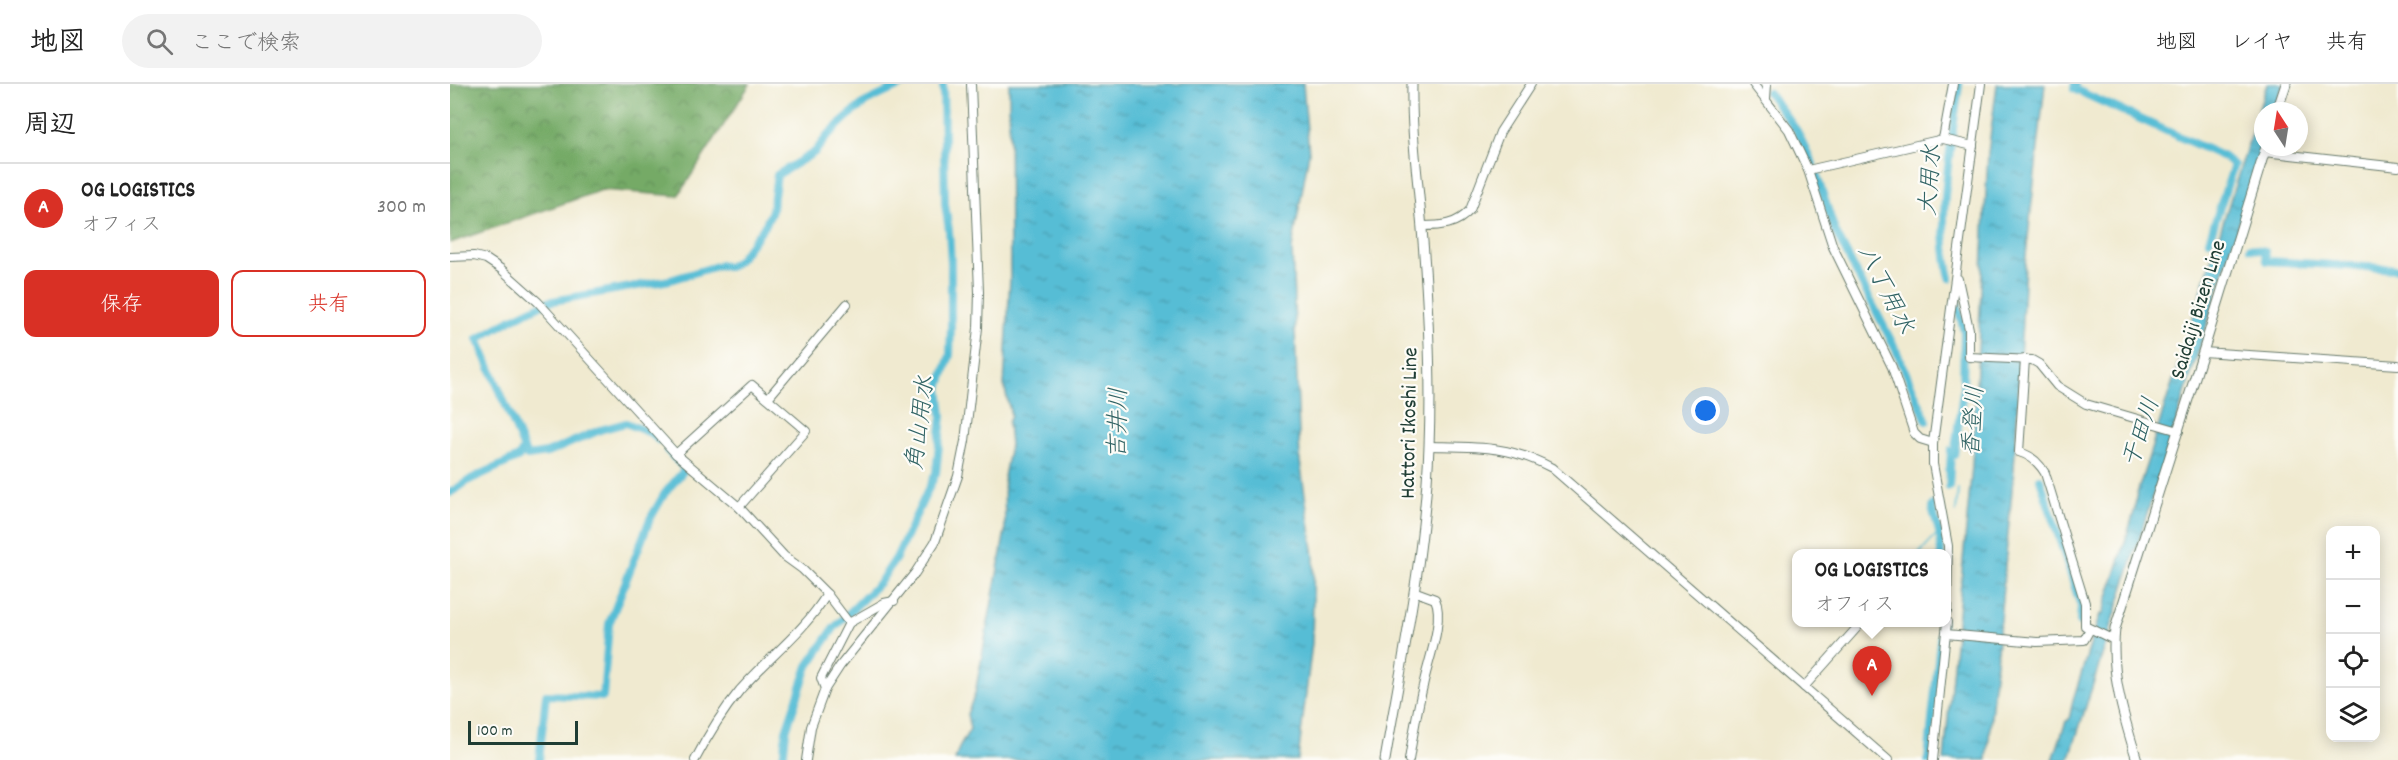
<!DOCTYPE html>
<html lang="ja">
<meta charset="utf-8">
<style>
:root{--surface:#fff;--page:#f2f2f2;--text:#222;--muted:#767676;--line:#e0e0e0;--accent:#d93025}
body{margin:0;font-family:Dekko,"Klee One",sans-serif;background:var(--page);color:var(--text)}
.controls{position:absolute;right:18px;bottom:18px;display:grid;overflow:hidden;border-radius:12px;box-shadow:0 3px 15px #0003}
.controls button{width:54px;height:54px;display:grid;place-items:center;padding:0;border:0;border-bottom:2px solid var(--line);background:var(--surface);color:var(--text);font:30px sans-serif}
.compass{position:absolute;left:1804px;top:18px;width:54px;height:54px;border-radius:50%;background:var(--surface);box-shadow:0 3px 15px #0003;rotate:348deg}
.scale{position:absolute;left:18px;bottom:15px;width:110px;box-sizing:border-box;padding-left:6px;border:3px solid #1f3d34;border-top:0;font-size:16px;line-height:21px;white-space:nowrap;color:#1f3d34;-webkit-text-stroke:4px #fdfcf7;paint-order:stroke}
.you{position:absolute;left:1256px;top:327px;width:21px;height:21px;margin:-15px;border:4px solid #fff;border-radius:50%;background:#1a73e8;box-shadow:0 0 0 9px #1a73e833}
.badge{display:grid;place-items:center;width:39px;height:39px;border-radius:50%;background:var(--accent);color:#fff;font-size:20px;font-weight:700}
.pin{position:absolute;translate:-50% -50px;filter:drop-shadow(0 2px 3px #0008)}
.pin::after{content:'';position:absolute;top:32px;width:21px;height:18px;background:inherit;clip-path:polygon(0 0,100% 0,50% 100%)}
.popup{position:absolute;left:1342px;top:465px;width:159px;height:78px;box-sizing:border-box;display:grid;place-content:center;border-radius:12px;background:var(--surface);filter:drop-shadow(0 2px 4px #0005);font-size:20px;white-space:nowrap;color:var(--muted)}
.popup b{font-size:22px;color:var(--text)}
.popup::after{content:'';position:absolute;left:50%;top:100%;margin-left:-12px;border:12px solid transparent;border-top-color:var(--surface)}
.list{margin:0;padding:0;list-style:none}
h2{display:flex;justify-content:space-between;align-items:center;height:78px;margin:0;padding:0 24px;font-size:26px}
h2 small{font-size:20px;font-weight:400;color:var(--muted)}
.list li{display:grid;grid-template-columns:39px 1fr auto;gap:18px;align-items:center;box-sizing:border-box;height:90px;padding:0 24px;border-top:2px solid var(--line)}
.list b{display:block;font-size:22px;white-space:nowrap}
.list p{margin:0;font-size:20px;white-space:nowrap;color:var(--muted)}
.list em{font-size:20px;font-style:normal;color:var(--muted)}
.actions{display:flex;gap:12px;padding:18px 24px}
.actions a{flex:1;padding:14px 0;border:2px solid var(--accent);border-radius:12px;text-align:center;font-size:21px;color:var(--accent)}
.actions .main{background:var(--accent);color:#fff}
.icon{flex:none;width:33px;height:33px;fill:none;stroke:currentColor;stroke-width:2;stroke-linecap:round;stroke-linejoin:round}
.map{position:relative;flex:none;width:1948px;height:676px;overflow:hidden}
header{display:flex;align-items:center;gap:36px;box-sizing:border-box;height:84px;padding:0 30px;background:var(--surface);border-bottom:2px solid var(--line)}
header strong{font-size:28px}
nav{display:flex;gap:33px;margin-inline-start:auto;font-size:21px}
.search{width:420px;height:54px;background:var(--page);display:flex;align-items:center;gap:15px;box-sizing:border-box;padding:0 21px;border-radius:33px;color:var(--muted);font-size:22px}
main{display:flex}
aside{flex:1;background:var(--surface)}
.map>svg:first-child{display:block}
</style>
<header>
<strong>地図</strong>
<div class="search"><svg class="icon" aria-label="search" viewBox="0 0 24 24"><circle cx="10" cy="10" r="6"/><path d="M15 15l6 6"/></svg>ここで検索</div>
<nav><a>地図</a><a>レイヤ</a><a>共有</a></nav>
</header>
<main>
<aside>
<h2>周辺<small></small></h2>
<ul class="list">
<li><span class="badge">A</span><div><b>OG LOGISTICS</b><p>オフィス</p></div><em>300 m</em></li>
</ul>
<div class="actions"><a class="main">保存</a><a>共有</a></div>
</aside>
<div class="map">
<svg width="1948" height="676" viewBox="0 0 1948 676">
<defs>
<pattern id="forest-crowns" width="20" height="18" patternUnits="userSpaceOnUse" patternTransform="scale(1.5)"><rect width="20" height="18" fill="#74aa66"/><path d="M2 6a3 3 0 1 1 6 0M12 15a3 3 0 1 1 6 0" fill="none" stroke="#5f8c55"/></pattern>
<pattern id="water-ripples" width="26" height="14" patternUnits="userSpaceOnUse" patternTransform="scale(1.5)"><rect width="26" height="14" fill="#57bdd5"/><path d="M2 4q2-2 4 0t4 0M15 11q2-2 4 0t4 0" fill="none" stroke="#479bae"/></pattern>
</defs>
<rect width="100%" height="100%" fill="#fdfcf7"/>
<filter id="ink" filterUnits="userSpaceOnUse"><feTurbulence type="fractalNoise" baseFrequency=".0167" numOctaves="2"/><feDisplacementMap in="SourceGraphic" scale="12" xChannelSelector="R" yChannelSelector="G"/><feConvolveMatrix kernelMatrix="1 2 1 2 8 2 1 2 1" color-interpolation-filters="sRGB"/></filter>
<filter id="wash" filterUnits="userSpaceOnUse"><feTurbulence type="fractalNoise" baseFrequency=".008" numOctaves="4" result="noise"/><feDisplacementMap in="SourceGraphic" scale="24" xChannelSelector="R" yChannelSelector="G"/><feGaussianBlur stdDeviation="1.35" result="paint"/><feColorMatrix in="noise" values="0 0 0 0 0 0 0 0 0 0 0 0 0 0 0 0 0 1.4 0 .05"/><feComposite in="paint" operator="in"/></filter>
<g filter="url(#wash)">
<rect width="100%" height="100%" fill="#f0ead0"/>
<!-- forest -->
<polygon fill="url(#forest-crowns)" stroke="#4a744d" stroke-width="1.5" points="0,0 300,0 228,112 152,106 0,159"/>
<!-- water -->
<g fill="url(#water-ripples)" stroke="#3b7d84" stroke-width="1.5">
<polygon points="559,0 853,0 859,69 842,164 850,377 864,472 862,559 848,676 505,676 509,664 520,645 517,630 525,610 555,447 554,393 560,361 558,339 561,331 554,301 560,195"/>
<polygon points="1547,0 1595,0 1575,181 1564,385 1537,676 1494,676 1522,382 1538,69"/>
<polygon points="1817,0 1833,0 1824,27 1813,27 1813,63 1619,676 1603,676 1616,637 1619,636 1623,616 1650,530 1653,530 1685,425 1686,413"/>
</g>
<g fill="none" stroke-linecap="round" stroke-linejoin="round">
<!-- stream -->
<g stroke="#57bdd5" stroke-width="2">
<polyline points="1505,357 1510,357"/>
<polyline points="1495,385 1498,391"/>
<polyline points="1506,428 1508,405"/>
<polyline points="1469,470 1491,446"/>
</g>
<!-- canal -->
<g stroke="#57bdd5" stroke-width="8">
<polyline points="1625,0 1624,5 1774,73 1784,81 1759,156"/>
<polyline points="1318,8 1347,47 1363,80"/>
<polyline points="1366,89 1385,147 1446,266 1477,337"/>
<polyline points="1800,164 1815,167 1817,177 1948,185"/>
<path d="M1500,194C1485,132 1502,62 1509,0"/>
<polyline points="208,356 203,350 176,339 150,346 97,369 77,372 28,255 62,235 97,218 220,196 270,181 278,183 288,177 316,140 322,126 327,91 365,68 378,51 397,33 416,18 454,0"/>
<polyline points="1504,371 1513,308 1514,247 1507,220"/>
<polyline points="1590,395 1631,522 1630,538"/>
<polyline points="1499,403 1501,367"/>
<polyline points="0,409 21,395 69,373 73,365"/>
<polyline points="1483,421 1482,424 1490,451 1491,470"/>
<polyline points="89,676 96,611 153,613 159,540 200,435 215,409 235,385 218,367"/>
<polyline points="333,676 336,647 358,582 384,544 430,498 446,474 486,389 492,332 489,304 500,271 501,242 501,179 499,146 495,120 493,0"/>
<polyline points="1478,676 1492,538"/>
</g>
</g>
</g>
<g filter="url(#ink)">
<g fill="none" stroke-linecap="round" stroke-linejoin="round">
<defs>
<g id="minor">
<polyline points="1303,0 1339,46 1358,86 1383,163 1442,283 1464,349 1470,355 1483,359"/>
<polyline points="1316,15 1317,0"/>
<polyline points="1493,55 1503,0"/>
<polyline points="1814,68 1948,83"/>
<polyline points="1358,86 1493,55 1523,62"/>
<path d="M972,142C991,142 1007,141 1020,126L1050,48L1081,0"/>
<polyline points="0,173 24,172 36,175 51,185 88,218 226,370 289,423 334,472 352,485 377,510 399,539"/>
<polyline points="1508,195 1519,245 1519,273 1582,276 1589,280 1607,302 1636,320 1729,347"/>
<polyline points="1753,268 1948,281"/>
<path d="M1575,275L1569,368C1581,371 1589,379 1595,389L1635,519V542L1664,556"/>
<polyline points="318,314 397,220"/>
<path d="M979,362C1027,363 1059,361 1102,384L1438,676"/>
<polyline points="226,370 302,301 356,347 289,423"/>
<polyline points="1497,528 1498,462 1483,380 1483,359 1531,0"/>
<polyline points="1496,550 1587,558 1634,556 1640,545"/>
<polyline points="1354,603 1412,538"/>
<polyline points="375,605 371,594 399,539 434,519 444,517"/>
<path d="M245,676C258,651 272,628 290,606C319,573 354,548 377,510"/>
<polyline points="356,676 361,643 375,605 390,582 465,489 485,458 508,392 515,357 528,244 529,208 521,0"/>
<path d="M959,676C963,651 967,627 973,602C977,580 995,536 985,515L966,508"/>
<polyline points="1483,676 1497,538"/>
</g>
<g id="major">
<polyline points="1827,27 1836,0"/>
<path d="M935,676C953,571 975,469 979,362C982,290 978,217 972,145C968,96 961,49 962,0"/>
<path d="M1687,676C1674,634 1660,589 1665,545L1753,268L1816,63"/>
</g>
</defs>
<!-- minor casing -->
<use href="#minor" stroke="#687a6b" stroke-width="10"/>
<!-- major casing -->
<use href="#major" stroke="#687a6b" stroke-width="11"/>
<!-- minor -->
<use href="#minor" stroke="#fff" stroke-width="8"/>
<!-- major -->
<use href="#major" stroke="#fff" stroke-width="9"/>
</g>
</g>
<g text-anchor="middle" stroke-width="4.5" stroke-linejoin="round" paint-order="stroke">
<!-- street labels -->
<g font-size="22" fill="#1f3d34" stroke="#fdfcf7">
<text transform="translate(1746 225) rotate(-73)" y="8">Saidaiji Bizen Line</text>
<text transform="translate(957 339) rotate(-89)" y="8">Hattori Ikoshi Line</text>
</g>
<!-- water labels -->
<g font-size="24" font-style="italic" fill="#306364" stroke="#fdfcf7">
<text transform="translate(1479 96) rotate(-86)" y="8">大用水</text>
<text transform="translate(1437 205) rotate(63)" y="8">八丁用水</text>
<text transform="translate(1522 337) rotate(-86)" y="8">香登川</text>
<text transform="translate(469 339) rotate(-83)" y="8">角山用水</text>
<text transform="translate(667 339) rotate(-89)" y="8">吉井川</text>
<text transform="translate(1690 348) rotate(-72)" y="8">干田川</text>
</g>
</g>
</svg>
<div class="controls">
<button>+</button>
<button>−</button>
<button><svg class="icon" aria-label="locate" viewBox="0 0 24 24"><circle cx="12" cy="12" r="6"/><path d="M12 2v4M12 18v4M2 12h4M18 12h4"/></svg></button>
<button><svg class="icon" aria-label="layers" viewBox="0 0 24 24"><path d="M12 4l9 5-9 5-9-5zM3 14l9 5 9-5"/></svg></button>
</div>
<svg class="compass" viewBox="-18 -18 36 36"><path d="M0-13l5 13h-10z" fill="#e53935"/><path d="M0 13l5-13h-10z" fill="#767676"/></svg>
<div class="scale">100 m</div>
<div class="you"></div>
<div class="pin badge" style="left:1422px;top:612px">A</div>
<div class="popup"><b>OG LOGISTICS</b>オフィス</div>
</div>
</main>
